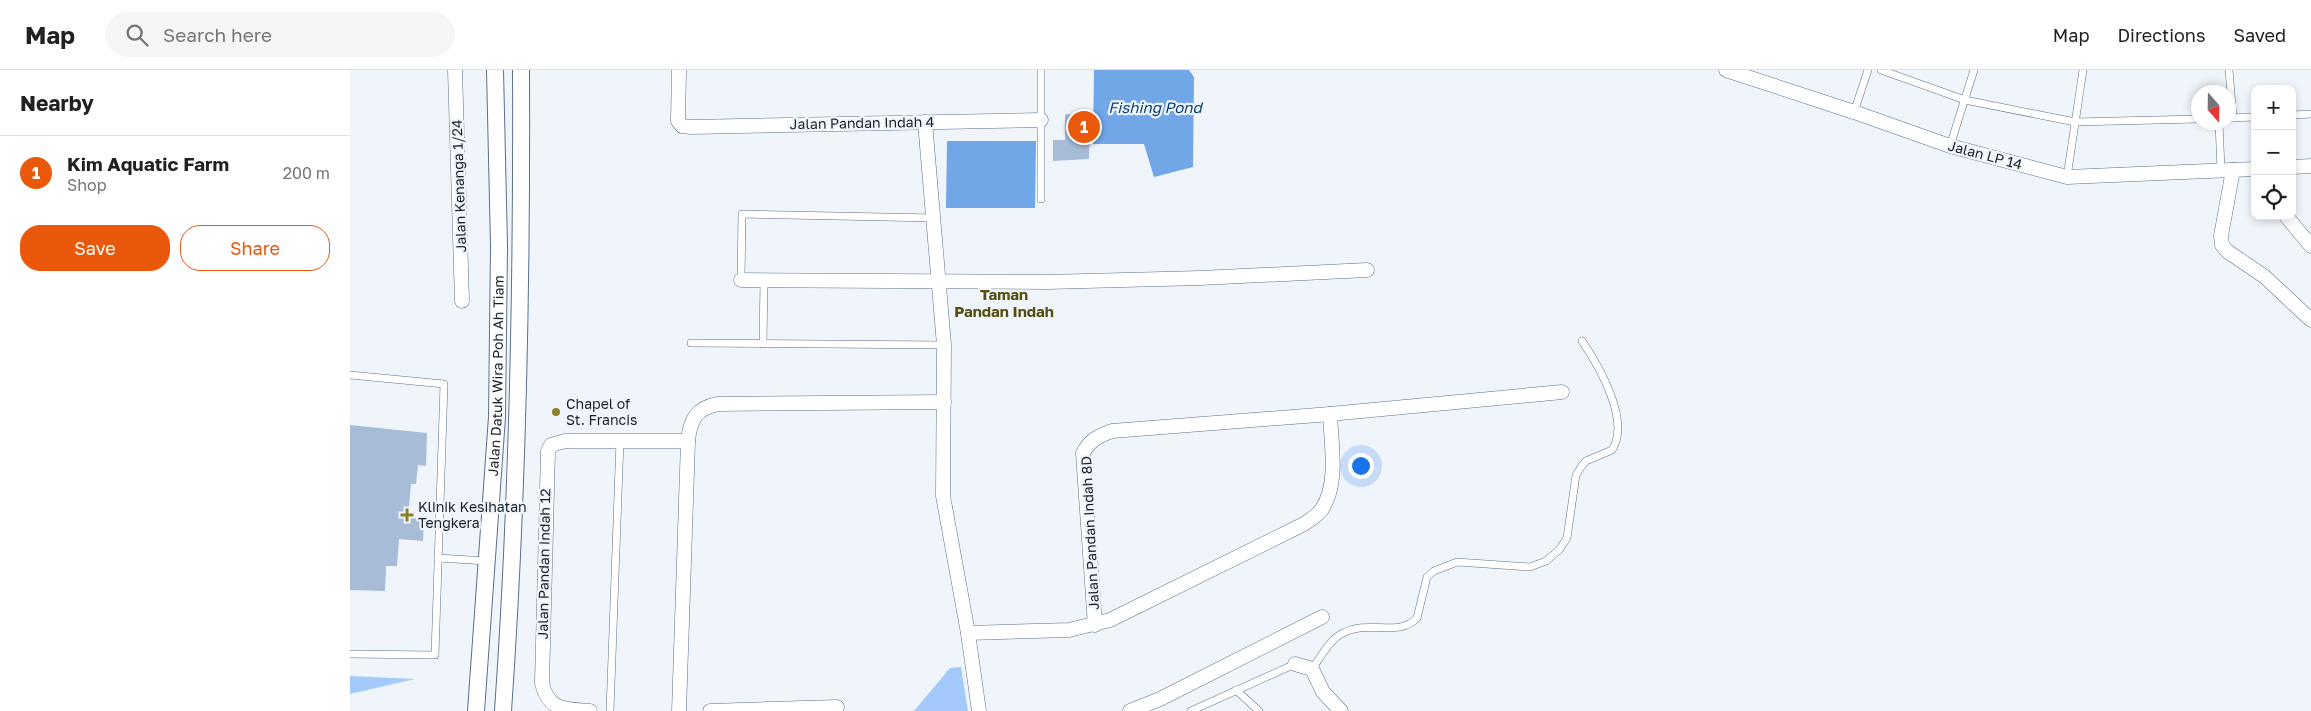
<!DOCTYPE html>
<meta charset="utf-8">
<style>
:root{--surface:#fff;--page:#f6f6f6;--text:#202124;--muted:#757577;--line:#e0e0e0;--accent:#ea580c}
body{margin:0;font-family:"Golos Text",sans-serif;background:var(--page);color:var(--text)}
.controls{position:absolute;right:15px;top:15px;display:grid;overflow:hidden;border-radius:10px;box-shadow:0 2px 8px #0003}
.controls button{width:45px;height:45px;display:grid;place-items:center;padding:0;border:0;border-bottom:1px solid var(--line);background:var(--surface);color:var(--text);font:25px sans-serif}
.compass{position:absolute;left:1841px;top:15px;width:45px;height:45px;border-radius:50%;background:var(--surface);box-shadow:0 2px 8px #0003;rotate:160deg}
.you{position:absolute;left:1010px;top:395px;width:18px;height:18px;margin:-12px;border:4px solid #fff;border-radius:50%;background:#1a73e8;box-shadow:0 0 0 8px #1a73e833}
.badge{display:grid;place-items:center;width:32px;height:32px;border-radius:50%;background:var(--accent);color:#fff;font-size:16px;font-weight:700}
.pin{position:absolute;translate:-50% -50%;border:2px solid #fff;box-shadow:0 1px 5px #0006}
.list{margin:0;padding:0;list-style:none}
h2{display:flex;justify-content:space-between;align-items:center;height:65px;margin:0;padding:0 20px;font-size:21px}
h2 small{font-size:16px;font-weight:400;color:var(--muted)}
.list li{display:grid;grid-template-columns:32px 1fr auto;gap:15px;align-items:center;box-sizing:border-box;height:75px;padding:0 20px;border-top:1px solid var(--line)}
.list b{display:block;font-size:19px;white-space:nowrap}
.list p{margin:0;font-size:16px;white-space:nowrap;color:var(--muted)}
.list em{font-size:16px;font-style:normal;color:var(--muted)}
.actions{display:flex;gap:10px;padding:15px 20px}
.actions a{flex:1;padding:11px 0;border:1px solid var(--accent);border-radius:20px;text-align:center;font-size:18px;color:var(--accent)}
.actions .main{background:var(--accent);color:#fff}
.icon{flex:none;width:28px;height:28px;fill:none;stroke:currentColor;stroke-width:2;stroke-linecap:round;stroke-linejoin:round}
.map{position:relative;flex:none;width:1961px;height:641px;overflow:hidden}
header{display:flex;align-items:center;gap:30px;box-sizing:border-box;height:70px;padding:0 25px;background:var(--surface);border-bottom:1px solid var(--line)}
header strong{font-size:24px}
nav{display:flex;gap:28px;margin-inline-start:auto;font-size:18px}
.search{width:350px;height:45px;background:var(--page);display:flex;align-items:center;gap:12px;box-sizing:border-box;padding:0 18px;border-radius:28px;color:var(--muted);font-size:19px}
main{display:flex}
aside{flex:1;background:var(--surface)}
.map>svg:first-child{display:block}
</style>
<header>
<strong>Map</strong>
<div class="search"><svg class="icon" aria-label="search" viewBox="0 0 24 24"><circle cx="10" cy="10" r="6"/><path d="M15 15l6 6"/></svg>Search here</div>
<nav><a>Map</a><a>Directions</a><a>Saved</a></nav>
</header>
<main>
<aside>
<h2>Nearby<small></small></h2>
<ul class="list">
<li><span class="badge">1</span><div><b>Kim Aquatic Farm</b><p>Shop</p></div><em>200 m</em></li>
</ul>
<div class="actions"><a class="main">Save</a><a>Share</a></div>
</aside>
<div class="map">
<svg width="1961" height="641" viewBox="0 0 1961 641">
<rect width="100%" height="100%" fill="#f0f5fb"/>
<!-- green -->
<g fill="#a3cafa">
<polygon points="611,597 618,641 564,641 600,598"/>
<polygon points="0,606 65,609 0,624"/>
</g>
<!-- water -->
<g fill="#71a6e7">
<polygon points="744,0 839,0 844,7 843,97 804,107 794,74 743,74"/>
<polygon points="597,71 686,71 685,138 596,138"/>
</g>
<!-- building -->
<g fill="#a6bcd7">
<polygon points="715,44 740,46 739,89 703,91 703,70 715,70"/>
<polygon points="0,355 77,363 76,396 68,395 66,414 61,414 58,447 74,450 73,471 49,469 47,496 36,496 35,521 0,520"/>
</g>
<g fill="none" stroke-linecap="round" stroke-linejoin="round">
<defs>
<g id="service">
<polyline points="1531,0 1615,30 1725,52 1848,49"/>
<polyline points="1879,0 1883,48"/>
<polyline points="1504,42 1518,0"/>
<polyline points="1942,45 1961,44"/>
<polyline points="1880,48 1905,47"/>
<polyline points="1869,52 1871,100"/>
<polyline points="1600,76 1624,0"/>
<polyline points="1717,107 1733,0"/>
<polyline points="691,129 691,0"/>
<polyline points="391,210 392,144 584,148"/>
<polyline points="341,273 594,275"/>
<polyline points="413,274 414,210"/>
<polyline points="0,305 94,314 85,585 0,584"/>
<polyline points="88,488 137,491"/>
<path d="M962,599C971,587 980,569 993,563C1019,549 1048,568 1067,548L1077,507L1084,501L1107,492L1180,497L1196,491L1209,480L1217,468L1226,405L1231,397L1236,391L1262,380C1281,351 1249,296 1232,271"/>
<polyline points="886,620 909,641"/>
<polyline points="260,641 270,371"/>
<polyline points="841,641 945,594"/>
</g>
<g id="minor">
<polyline points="105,0 112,231"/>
<polyline points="329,0 328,51 332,56 341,57 691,50"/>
<polyline points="1376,0 1504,42 1600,76 1717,107 1905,99"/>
<polyline points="575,52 594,275 593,426 618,563 629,641"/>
<polyline points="1942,97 1961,96"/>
<polyline points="1883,100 1871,166 1872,175 1877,181 1915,207 1961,250"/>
<polyline points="1936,146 1961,176"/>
<polyline points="391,210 697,212 850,208 1017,200"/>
<path d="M745,555L733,383C740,370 748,366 762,361L980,344L1212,322"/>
<path d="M618,563L719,560L760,550L954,454C960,450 968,445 972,439C989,413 981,374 980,344"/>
<polyline points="945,594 962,599 973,622 991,641"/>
<path d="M240,641C216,639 198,641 192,613L198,381L201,375L215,371H338"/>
<path d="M329,641L338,371C340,350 346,338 368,334L594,332"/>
<polyline points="360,641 487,637"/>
<polyline points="780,641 810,629 972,547"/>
</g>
<g id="tertiary">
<path id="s1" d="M126,641L147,347L149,176L145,0"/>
<path d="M153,641C168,427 172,214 171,0"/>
</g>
</defs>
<!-- service casing -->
<use href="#service" stroke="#5c7089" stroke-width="8"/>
<!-- minor casing -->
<use href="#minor" stroke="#5c7089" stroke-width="15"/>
<!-- tertiary casing -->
<use href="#tertiary" stroke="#5c7089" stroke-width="18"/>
<!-- service -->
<use href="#service" stroke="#fff" stroke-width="7"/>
<!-- minor -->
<use href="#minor" stroke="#fff" stroke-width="14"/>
<!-- tertiary -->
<use href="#tertiary" stroke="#fff" stroke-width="16"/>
</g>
<!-- markers -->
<g fill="#8a8129" stroke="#f0f5fb" stroke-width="2">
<circle cx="206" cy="342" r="5"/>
<path d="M54.5 437.5h5v5h5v5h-5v5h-5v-5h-5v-5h5z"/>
</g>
<g text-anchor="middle" stroke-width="4.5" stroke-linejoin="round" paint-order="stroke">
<!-- street labels -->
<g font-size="14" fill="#18202a" stroke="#f0f5fb">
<text transform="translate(512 53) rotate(-1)" y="5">Jalan Pandan Indah 4</text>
<text transform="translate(1635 85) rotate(15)" y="5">Jalan LP 14</text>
<text transform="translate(109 116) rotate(-92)" y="5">Jalan Kenanga 1/24</text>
<text dy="5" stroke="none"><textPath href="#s1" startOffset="336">Jalan Datuk Wira Poh Ah Tiam</textPath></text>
<text transform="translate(740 463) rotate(-93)" y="5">Jalan Pandan Indah 8D</text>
<text transform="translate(194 494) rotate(-89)" y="5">Jalan Pandan Indah 12</text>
</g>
<!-- poi labels -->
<g font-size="14" fill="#18202a" stroke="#f0f5fb" text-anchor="start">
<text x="216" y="339">Chapel of<tspan x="216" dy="16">St. Francis</tspan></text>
<text x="68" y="442">Klinik Kesihatan<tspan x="68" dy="16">Tengkera</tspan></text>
</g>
<!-- water labels -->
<g font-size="15" font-style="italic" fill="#043e78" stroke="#f0f5fb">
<text x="805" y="43">Fishing Pond</text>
</g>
<!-- neighbourhood labels -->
<g font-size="15" font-weight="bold" fill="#544e10" stroke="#f0f5fb">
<text x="654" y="230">Taman<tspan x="654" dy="17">Pandan Indah</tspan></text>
</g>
</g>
</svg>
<div class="controls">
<button>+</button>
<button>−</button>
<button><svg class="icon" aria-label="locate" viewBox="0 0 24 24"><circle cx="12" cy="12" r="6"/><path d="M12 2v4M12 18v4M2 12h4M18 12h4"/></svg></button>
</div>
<svg class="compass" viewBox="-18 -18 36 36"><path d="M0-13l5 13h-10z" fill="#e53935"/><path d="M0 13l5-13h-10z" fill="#757577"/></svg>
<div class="you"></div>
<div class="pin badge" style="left:734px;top:57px">1</div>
</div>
</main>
